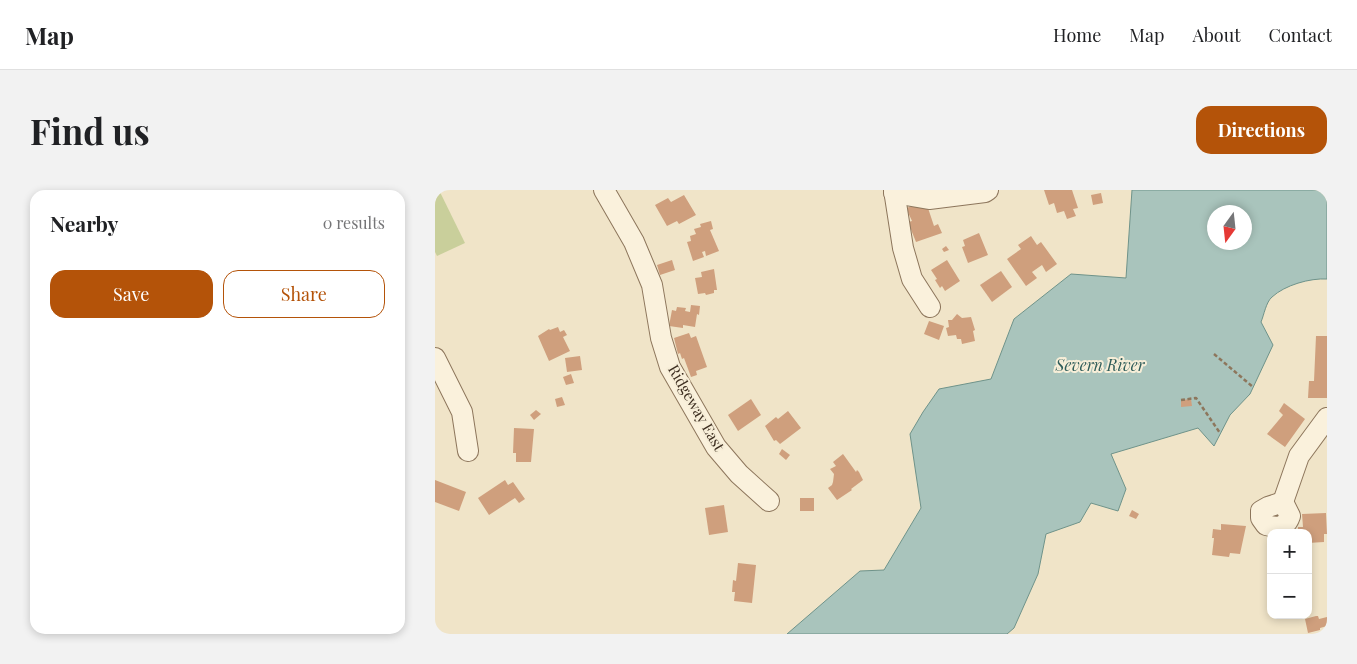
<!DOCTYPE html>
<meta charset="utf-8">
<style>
:root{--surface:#fff;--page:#f2f2f2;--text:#202124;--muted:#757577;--line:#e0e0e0;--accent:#b45309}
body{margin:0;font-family:"Playfair Display",serif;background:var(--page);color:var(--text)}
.controls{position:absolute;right:15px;bottom:15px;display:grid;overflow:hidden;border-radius:10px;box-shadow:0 2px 8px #0003}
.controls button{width:45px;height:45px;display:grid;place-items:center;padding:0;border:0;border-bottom:1px solid var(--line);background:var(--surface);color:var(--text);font:25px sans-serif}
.compass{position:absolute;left:772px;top:15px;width:45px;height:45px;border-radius:50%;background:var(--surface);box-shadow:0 2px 8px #0003;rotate:195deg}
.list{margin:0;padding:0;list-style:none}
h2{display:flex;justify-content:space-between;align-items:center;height:65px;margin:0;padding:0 20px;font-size:21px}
h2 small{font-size:16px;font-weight:400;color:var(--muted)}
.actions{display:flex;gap:10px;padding:15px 20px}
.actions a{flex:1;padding:11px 0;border:1px solid var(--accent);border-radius:15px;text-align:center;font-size:18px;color:var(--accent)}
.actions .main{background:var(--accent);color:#fff}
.map{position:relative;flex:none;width:892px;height:444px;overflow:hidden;border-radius:15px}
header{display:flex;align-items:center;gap:30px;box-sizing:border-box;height:70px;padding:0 25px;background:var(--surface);border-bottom:1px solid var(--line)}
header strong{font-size:24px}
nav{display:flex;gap:28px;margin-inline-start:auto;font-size:18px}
.intro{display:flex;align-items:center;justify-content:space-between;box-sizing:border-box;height:120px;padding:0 30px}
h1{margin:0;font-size:35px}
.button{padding:12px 22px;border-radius:15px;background:var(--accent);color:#fff;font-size:18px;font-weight:700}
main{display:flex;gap:30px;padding:0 30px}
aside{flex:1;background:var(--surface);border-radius:15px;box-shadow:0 2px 8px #0003}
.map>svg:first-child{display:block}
</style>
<header>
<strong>Map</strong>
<nav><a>Home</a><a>Map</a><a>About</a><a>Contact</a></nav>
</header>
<div class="intro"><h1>Find us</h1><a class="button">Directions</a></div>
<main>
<aside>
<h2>Nearby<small>0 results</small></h2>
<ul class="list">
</ul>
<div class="actions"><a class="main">Save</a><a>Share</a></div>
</aside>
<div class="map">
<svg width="892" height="444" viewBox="0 0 892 444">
<rect width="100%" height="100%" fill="#f0e4c8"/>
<!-- green -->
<polygon fill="#c9cf9b" points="0,0 4,0 30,53 2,66 0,62"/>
<!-- water -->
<path fill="#a9c4bc" stroke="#6f938a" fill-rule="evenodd" d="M697,0H892V89C875,88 850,95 837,107C831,112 829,125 826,132L838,155L815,204L795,225L779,256L763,238L676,264L691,299L683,321L656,313L645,332L611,344L603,384L579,438L572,444H352L425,381L449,380L486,318L475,244L488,222L504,199L556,189L579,129L636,84L691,88ZM779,22H809V52H779Z"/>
<!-- building -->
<g fill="#cf9f7d">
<polygon points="609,0 637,0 643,18 638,19 641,26 632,29 629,21 622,23 619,13 614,15"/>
<polygon points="666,3 668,13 658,15 656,5"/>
<polygon points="249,5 261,25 244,34 242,31 232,36 220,15 233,8 236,12"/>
<polygon points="491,12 499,36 503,34 507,43 481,52 473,32 477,31 471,18"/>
<polygon points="276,31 278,39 275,40 284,61 271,66 270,61 267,62 269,67 258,71 252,52 256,51 255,46 261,44 259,39 266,37 265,34"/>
<polygon points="544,43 553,65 533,73 527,57 530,56 528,50"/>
<polygon points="596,46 602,55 606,52 622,74 611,82 607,75 597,82 602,88 591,96 572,69 586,59 583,55"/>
<polygon points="511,56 514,60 509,62 507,59"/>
<polygon points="237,70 240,80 225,85 222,75"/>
<polygon points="512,70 525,91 510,101 507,96 505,98 500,90 502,89 496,80"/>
<polygon points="279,79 282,100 279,100 279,103 271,105 270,103 263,104 260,88 267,87 266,82"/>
<polygon points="566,81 577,97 557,112 545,95"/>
<polygon points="256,115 265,116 264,125 262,124 260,137 248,135 248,138 234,136 237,120 241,121 242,117 251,118 250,121 255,122"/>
<polygon points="522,124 527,128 536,127 540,140 538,141 540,151 527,154 526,149 522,149 521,145 513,146 511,138 514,137 513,130 517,130"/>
<polygon points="494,131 509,136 504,150 489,144"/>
<polygon points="123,137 125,142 129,140 132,145 128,147 135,161 114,171 103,146 114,139 115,140"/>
<polygon points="254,143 256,148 261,146 272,177 261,181 262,185 256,187 249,168 247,169 245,163 243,164 239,148"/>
<polygon points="881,146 892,146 892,208 873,208 874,191 879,191"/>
<polygon points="145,166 147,180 132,182 130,168"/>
<polygon points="136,184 139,193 131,195 128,187"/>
<polygon points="127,207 130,215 122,217 120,209"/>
<polygon points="316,209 326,225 303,241 293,225"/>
<polygon points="756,209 757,216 746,217 746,210"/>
<polygon points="849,213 870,229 850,257 832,244 848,225 844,221"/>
<polygon points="101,220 106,224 99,230 95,225"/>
<polygon points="353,221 366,238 345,254 341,250 339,251 330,236 341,227 343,229"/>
<polygon points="79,238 99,239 96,272 81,272 81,263 78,263"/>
<polygon points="347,259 355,265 351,270 344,264"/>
<polygon points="408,264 421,282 422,280 424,282 428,290 416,299 417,300 402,310 393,298 397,295 398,292 399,284 395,279 401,276 398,272"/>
<polygon points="0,290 31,302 24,321 0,312"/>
<polygon points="70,290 73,295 78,292 90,309 84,313 80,308 54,325 43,308"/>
<rect x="365" y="308" width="14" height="13"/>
<polygon points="289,315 293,342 274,345 270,318"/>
<polygon points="697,320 704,324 701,329 694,326"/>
<polygon points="891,323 892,344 889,344 889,352 873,353 873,343 863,343 863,337 868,337 867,324"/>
<polygon points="786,334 811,336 805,364 795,363 794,367 777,365 779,348 777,348 778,339 786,340"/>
<polygon points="303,373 321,375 317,413 299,411 300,402 297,402 298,390 301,391"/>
<polygon points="881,426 883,426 884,429 892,427 892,436 885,438 885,440 873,443 870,429"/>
</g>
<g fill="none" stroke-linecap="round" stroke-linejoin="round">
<defs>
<g id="minor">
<polyline points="169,0 199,52 217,95 226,148 235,177 281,257 304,284 334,311"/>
<polyline points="459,0 468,58 477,89 495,117"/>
<polyline points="459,3 494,9 550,2 553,0"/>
<polyline points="0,168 27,222 33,261"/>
<polyline points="848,312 864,266 892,228"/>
<path d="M848,312L855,326C851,338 842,338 831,335L826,328V321L833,317Z"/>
</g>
</defs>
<!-- minor casing -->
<use href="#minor" stroke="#8d765c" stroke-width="22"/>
<!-- path -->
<g stroke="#8d765c" stroke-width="2.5" stroke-dasharray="4 2.5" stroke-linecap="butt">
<polyline points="779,164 818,197"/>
<polyline points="746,210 761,208 785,243"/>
</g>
<!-- minor -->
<use href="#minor" stroke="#faf1dc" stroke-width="20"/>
</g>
<g text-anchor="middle" stroke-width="4" stroke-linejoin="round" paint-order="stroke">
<!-- street labels -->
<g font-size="15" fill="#3d2e20" stroke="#f7eed8">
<text transform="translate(261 218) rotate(60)" y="5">Ridgeway East</text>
</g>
<!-- water labels -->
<g font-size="16" font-style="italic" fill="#2f5d5a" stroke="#f7eed8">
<text x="665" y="181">Severn River</text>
</g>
</g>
</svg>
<div class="controls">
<button>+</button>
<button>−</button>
</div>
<svg class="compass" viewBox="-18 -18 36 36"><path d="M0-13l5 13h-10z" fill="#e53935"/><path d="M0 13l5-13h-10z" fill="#757577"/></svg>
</div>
</main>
